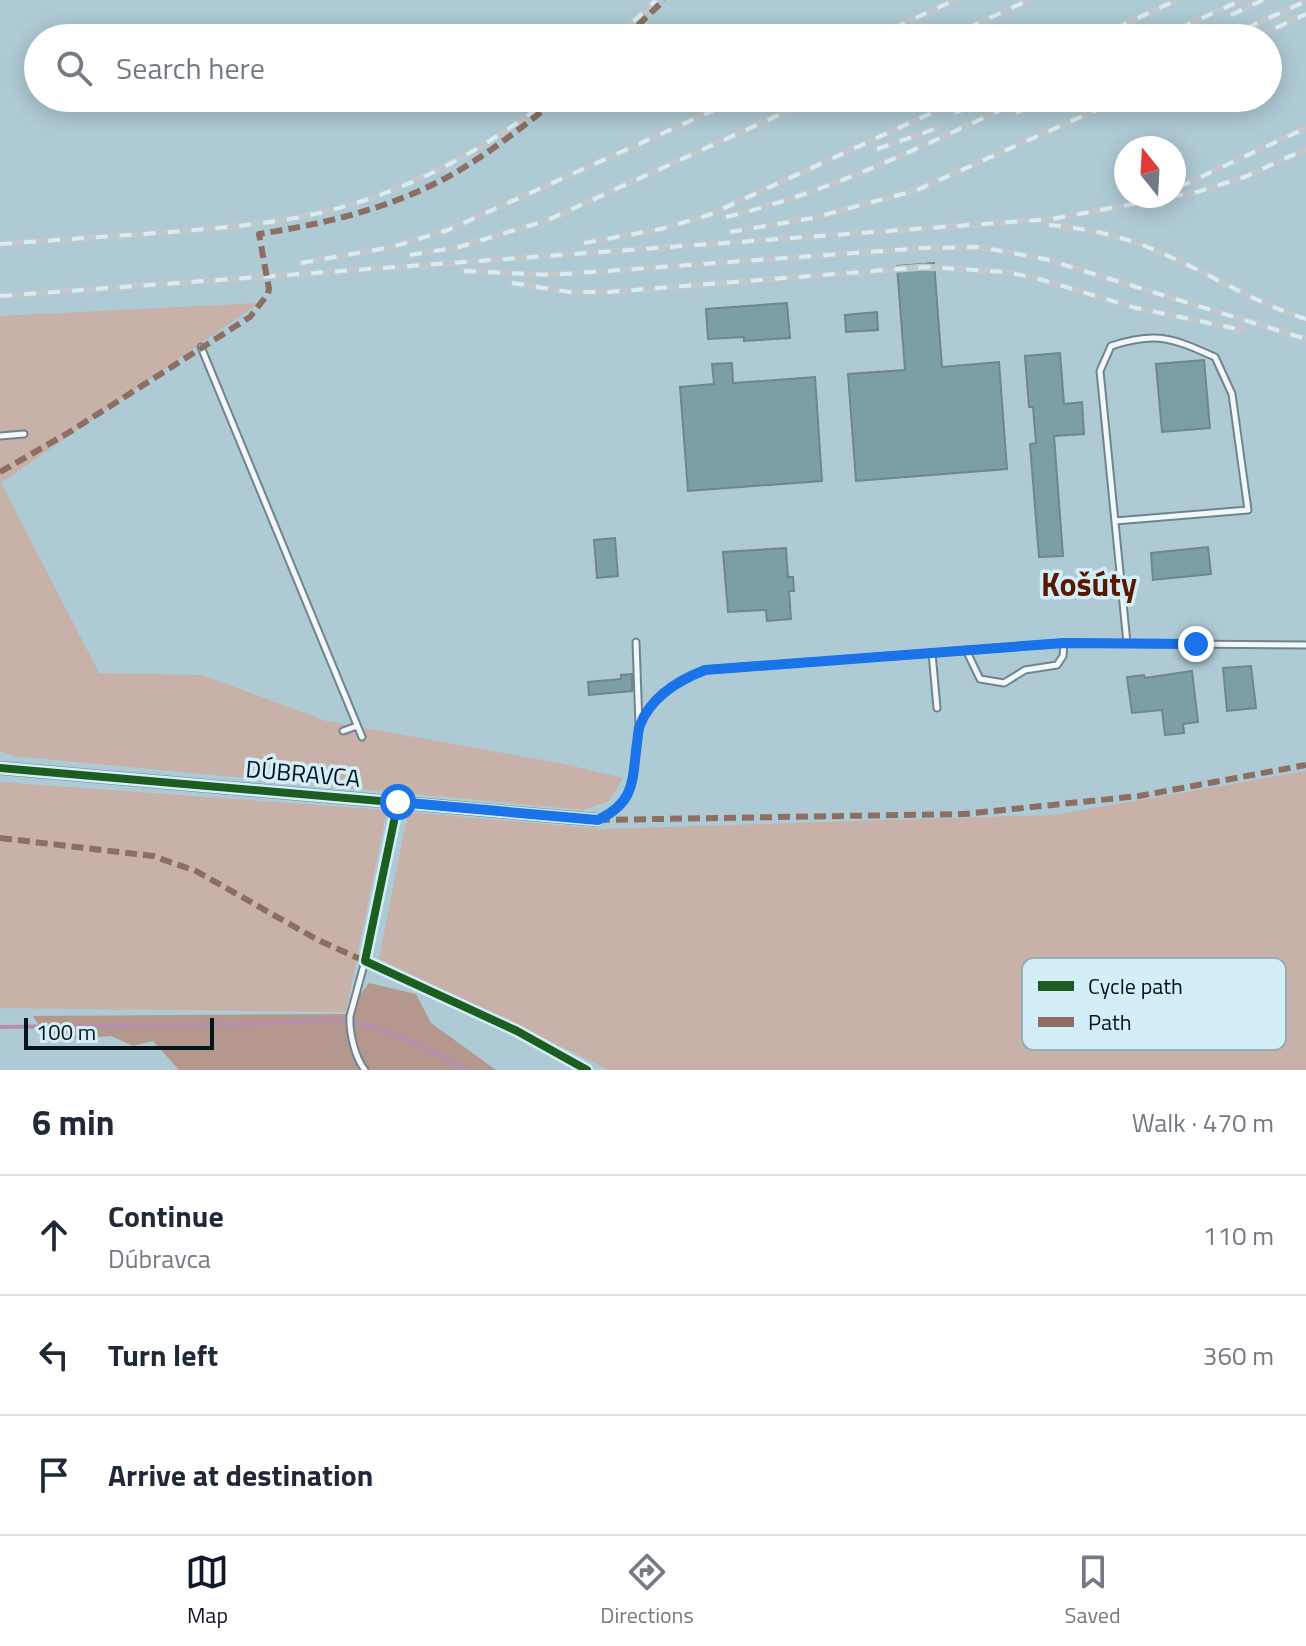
<!DOCTYPE html>
<meta charset="utf-8">
<style>
:root{--surface:#fff;--page:#f2f2f3;--text:#1f2937;--muted:#747a83;--line:#e0e1e3;--accent:#111827}
body{margin:0;font-family:"Titillium Web",sans-serif;background:var(--page);color:var(--text)}
.compass{position:absolute;left:1114px;top:136px;width:72px;height:72px;border-radius:50%;background:var(--surface);box-shadow:0 4px 20px #0003;rotate:342deg}
.scale{position:absolute;left:24px;bottom:20px;width:190px;box-sizing:border-box;padding-left:8px;border:4px solid #02161c;border-top:0;font-size:22px;line-height:28px;white-space:nowrap;color:#02161c;-webkit-text-stroke:6px #d4eef7;paint-order:stroke}
.stop{position:absolute;width:24px;height:24px;margin:-18px;border:6px solid #1a73e8;border-radius:50%;background:#fff}
.stop.end{background:#1a73e8;border-color:#fff;box-shadow:0 2px 8px #0008}
.list{margin:0;padding:0;list-style:none}
h2{display:flex;justify-content:space-between;align-items:center;height:104px;margin:0;padding:0 32px;font-size:34px}
h2 small{font-size:26px;font-weight:400;color:var(--muted)}
.list li{display:grid;grid-template-columns:52px 1fr auto;gap:24px;align-items:center;box-sizing:border-box;height:120px;padding:0 32px;border-top:2px solid var(--line)}
.list b{display:block;font-size:30px;white-space:nowrap}
.list p{margin:0;font-size:26px;white-space:nowrap;color:var(--muted)}
.list em{font-size:26px;font-style:normal;color:var(--muted)}
.icon{flex:none;width:44px;height:44px;fill:none;stroke:currentColor;stroke-width:2;stroke-linecap:round;stroke-linejoin:round}
.map{position:relative;flex:none;width:1306px;height:1070px;overflow:hidden}
.search{position:absolute;background:var(--surface);box-shadow:0 4px 20px #0003;left:24px;right:24px;top:24px;height:88px;display:flex;align-items:center;gap:20px;box-sizing:border-box;padding:0 28px;border-radius:44px;color:var(--muted);font-size:30px}
.sheet{height:464px;background:var(--surface)}
nav{display:flex;justify-content:space-around;align-items:center;box-sizing:border-box;height:112px;border-top:2px solid var(--line);background:var(--surface);font-size:22px;color:var(--muted)}
nav a{display:grid;justify-items:center;gap:4px}
nav .on{color:var(--accent)}
.map>svg:first-child{display:block}
</style>
<div class="map">
<svg width="1306" height="1070" viewBox="0 0 1306 1070">
<rect width="100%" height="100%" fill="#aecad4"/>
<!-- green -->
<g fill="#c7b1a8">
<polygon points="259,303 1,483 99,673 202,675 326,721 564,764 623,778 609,801 583,810 14,756 0,751 0,316"/>
<polygon points="1306,771 1306,1070 609,1070 379,959 408,812 602,829 1054,815"/>
<polygon points="0,782 387,810 346,1012 0,1008"/>
</g>
<!-- forest -->
<polygon fill="#b4988e" points="369,983 416,994 431,1023 496,1070 179,1070 153,1041 133,1046 111,1036 76,1039 45,1036 33,1016 346,1014"/>
<g fill="none" stroke-linecap="round" stroke-linejoin="round">
<!-- stream -->
<path stroke="#b68fb0" stroke-width="4" d="M0,1027L241,1024L339,1020C376,1024 435,1050 466,1070"/>
</g>
<!-- building -->
<g fill="#7b9fa5" stroke="#6f878c" stroke-width="2">
<polygon points="934,263 942,367 999,362 1007,469 856,481 848,374 905,370 897,266"/>
<polygon points="787,303 790,338 744,341 744,337 708,339 706,309"/>
<polygon points="877,312 878,330 846,332 845,315"/>
<polygon points="1060,353 1064,404 1082,402 1084,434 1054,436 1063,556 1039,557 1030,444 1036,443 1033,407 1029,407 1025,356"/>
<polygon points="1204,360 1210,428 1162,432 1156,364"/>
<polygon points="732,363 733,383 815,377 822,481 688,491 680,387 714,384 712,364"/>
<polygon points="615,538 618,576 597,578 594,540"/>
<polygon points="1208,547 1211,574 1153,580 1151,553"/>
<polygon points="786,548 788,577 793,577 794,591 789,591 791,619 767,621 766,610 728,612 723,552"/>
<polygon points="1251,666 1256,708 1227,711 1223,668"/>
<polygon points="1192,671 1198,722 1183,724 1184,733 1165,735 1162,710 1132,713 1127,677 1144,675 1145,678"/>
<polygon points="632,674 632,691 589,695 588,682 621,679 621,675"/>
</g>
<g fill="none" stroke-linecap="round" stroke-linejoin="round">
<defs>
<g id="lane">
<polyline points="201,347 362,737"/>
<polyline points="0,436 24,434"/>
<path d="M1115,521L1248,510L1232,394L1215,357C1172,338 1157,331 1111,346L1100,371L1127,643"/>
<polyline points="636,642 639,725"/>
<polyline points="966,650 980,679 1004,683 1025,670 1057,665 1063,656 1064,643"/>
<polyline points="932,653 937,708"/>
<polyline points="343,731 357,726"/>
<path d="M599,819C637,801 632,780 637,742C638,737 638,729 640,724C652,697 679,680 705,670L1064,643L1306,645"/>
<path d="M365,1070C355,1058 349,1032 350,1016L365,961L397,804"/>
</g>
<polyline id="street" points="0,768 598,820"/>
</defs>
<!-- lane casing -->
<use href="#lane" stroke="#6f858d" stroke-width="9"/>
<!-- street casing -->
<use href="#street" stroke="#6f858d" stroke-width="14"/>
<!-- path -->
<polyline stroke="#c3cccf" stroke-width="2" stroke-dasharray="2 6" stroke-linecap="butt" points="1131,582 1146,582 1148,601"/>
<!-- lane -->
<use href="#lane" stroke="#f3f7f9" stroke-width="5"/>
<!-- street -->
<use href="#street" stroke="#f3f7f9" stroke-width="10"/>
<defs>
<g id="rail">
<polyline points="1231,15 1263,0"/>
<polyline points="616,38 656,0"/>
<polyline points="872,38 955,0"/>
<polyline points="946,38 1029,0"/>
<polyline points="1094,38 1177,0"/>
<polyline points="1158,38 1242,0"/>
<polyline points="1225,38 1306,1"/>
<polyline points="1254,38 1306,14"/>
<polyline points="955,113 987,98"/>
<polyline points="1016,113 1050,98"/>
<polyline points="877,149 938,128"/>
<polyline points="1179,187 1306,128"/>
<path d="M726,217C832,192 928,143 1027,98"/>
<path d="M1049,225C1084,228 1119,235 1152,249C1205,270 1251,302 1306,319"/>
<polyline points="730,232 813,218 917,190 1123,98"/>
<polyline points="584,243 661,229 709,215 964,98"/>
<path d="M0,244C57,240 114,236 171,232C230,227 289,223 346,206C422,184 489,146 551,98"/>
<polyline points="410,255 459,247 548,220 816,98"/>
<polyline points="301,263 392,247 448,230 741,98"/>
<polyline points="464,271 551,275 923,248 979,247 1045,259 1306,339"/>
<polyline points="512,283 570,292 608,292 924,267 1007,272 1039,279 1136,308 1243,330"/>
<polyline points="0,296 1052,219 1197,192 1247,176 1306,149"/>
</g>
</defs>
<!-- rail casing -->
<use href="#rail" stroke="#c0c8cc" stroke-width="7"/>
<!-- rail -->
<use href="#rail" stroke="#d4eef7" stroke-width="4" stroke-dasharray="12" stroke-linecap="butt"/>
<!-- quiet -->
<g stroke="#8d6e63" stroke-width="6" stroke-dasharray="12 6" stroke-linecap="butt">
<polyline points="625,38 664,0"/>
<path d="M0,472L68,433L250,317L268,294L269,289L259,234C323,224 384,210 442,180C484,158 522,127 559,98"/>
<polyline points="598,820 964,814 1139,796 1306,765"/>
<polyline points="0,838 153,856 196,871 318,940 369,963"/>
</g>
<defs>
<g id="cycleway">
<polyline points="0,768 598,820"/>
<polyline points="398,802 365,961 517,1031 587,1070"/>
</g>
</defs>
<!-- cycleway casing -->
<use href="#cycleway" stroke="#d4eef7" stroke-width="13"/>
<!-- cycleway -->
<use href="#cycleway" stroke="#1b5e20" stroke-width="8"/>
</g>
<g fill="none" stroke-linecap="round" stroke-linejoin="round">
<!-- route -->
<path stroke="#1a73e8" stroke-width="10" d="M398,802L598,820C636,802 632,780 637,743C638,737 638,730 640,725C651,697 679,680 705,670L1064,643L1196,644"/>
</g>
<g text-anchor="middle" stroke-width="7" stroke-linejoin="round" paint-order="stroke">
<!-- street labels -->
<g font-size="24" fill="#02161c" stroke="#d4eef7">
<text transform="translate(303 774) rotate(5)" y="8">DÚBRAVCA</text>
</g>
<!-- district labels -->
<g font-size="32" font-weight="bold" fill="#581900" stroke="#d4eef7">
<text x="1089" y="596">Košúty</text>
</g>
</g>
<!-- legend -->
<rect x="1022" y="958" width="264" height="92" rx="12" fill="#d4eef7" stroke="#95adb5" stroke-width="2"/>
<rect x="1038" y="981" width="36" height="10" fill="#1b5e20"/>
<rect x="1038" y="1017" width="36" height="10" fill="#8d6e63"/>
<g font-size="22" fill="#02161c">
<text x="1088" y="994">Cycle path</text>
<text x="1088" y="1030">Path</text>
</g>
</svg>
<svg class="compass" viewBox="-18 -18 36 36"><path d="M0-13l5 13h-10z" fill="#e53935"/><path d="M0 13l5-13h-10z" fill="#747a83"/></svg>
<div class="scale">100 m</div>
<div class="stop" style="left:398px;top:802px"></div>
<div class="stop end" style="left:1196px;top:644px"></div>
<div class="search"><svg class="icon" aria-label="search" viewBox="0 0 24 24"><circle cx="10" cy="10" r="6"/><path d="M15 15l6 6"/></svg>Search here</div>
</div>
<section class="sheet">
<h2>6 min<small>Walk · 470 m</small></h2>
<ul class="list">
<li><svg class="icon" aria-label="ahead" viewBox="0 0 24 24"><path d="M12 20V5M6 11l6-6 6 6"/></svg><div><b>Continue</b><p>Dúbravca</p></div><em>110 m</em></li>
<li><svg class="icon" aria-label="left" viewBox="0 0 24 24"><path d="M17 20v-9H6M10 6l-5 5 5 5"/></svg><div><b>Turn left</b></div><em>360 m</em></li>
<li><svg class="icon" aria-label="arrive" viewBox="0 0 24 24"><path d="M6 21V4h12l-3 4 3 4H6"/></svg><div><b>Arrive at destination</b></div></li>
</ul>
</section>
<nav>
<a class="on"><svg class="icon" aria-label="map" viewBox="0 0 24 24"><path d="M3 6l6-2 6 2 6-2v14l-6 2-6-2-6 2zM9 4v14M15 6v14"/></svg>Map</a>
<a><svg class="icon" aria-label="directions" viewBox="0 0 24 24"><path d="M12 3l9 9-9 9-9-9zM9 14v-3h6M13 9l2 2-2 2"/></svg>Directions</a>
<a><svg class="icon" aria-label="saved" viewBox="0 0 24 24"><path d="M7 4h10v16l-5-4-5 4z"/></svg>Saved</a>
</nav>
